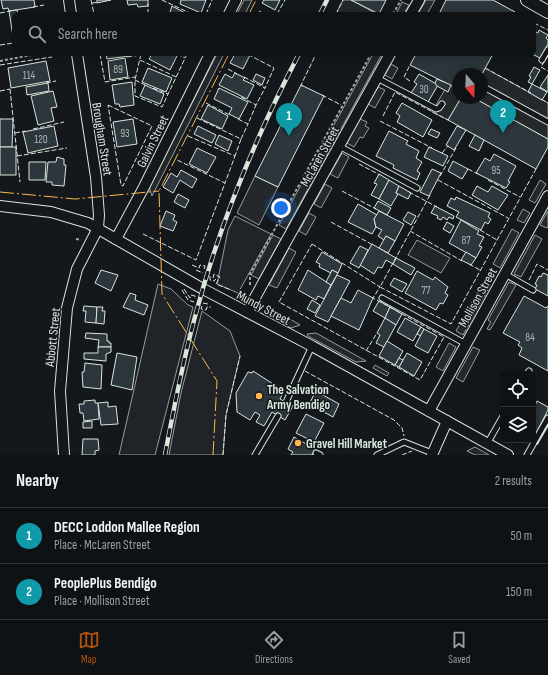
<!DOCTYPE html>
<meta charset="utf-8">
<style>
:root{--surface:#0f1215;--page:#1d2022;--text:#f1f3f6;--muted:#9b9ea0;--line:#2f3234;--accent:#b45309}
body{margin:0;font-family:"Sofia Sans Condensed",sans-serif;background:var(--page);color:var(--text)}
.controls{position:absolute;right:12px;bottom:12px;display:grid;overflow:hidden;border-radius:6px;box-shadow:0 2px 10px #0003}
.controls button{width:36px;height:36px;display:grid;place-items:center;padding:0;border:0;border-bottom:1px solid var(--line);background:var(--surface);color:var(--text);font:20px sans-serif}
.compass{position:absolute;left:452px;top:68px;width:36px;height:36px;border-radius:50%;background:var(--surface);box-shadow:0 2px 10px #0003;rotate:161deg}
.you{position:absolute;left:281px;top:208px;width:14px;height:14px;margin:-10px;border:3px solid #fff;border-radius:50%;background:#1a73e8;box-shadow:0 0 0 6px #1a73e833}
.badge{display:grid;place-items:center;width:26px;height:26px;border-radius:50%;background:var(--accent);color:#fff;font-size:13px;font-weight:700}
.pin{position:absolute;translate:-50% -33px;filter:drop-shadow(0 1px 2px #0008)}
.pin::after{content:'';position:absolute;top:21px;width:14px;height:12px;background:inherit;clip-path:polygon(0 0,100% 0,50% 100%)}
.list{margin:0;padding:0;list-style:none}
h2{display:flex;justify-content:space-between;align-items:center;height:52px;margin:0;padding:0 16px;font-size:17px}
h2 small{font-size:13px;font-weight:400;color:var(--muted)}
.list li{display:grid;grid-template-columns:26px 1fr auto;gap:12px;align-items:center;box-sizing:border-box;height:56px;padding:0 16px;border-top:1px solid var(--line)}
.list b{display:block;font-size:15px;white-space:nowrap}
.list p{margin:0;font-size:13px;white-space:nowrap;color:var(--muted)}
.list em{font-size:13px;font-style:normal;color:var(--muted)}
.icon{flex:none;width:22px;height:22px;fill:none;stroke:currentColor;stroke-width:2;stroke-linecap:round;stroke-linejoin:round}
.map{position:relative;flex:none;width:548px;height:455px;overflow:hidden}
.search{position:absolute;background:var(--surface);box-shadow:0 2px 10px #0003;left:12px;right:12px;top:12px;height:44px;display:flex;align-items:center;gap:10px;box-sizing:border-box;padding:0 14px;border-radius:6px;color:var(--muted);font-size:15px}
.sheet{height:164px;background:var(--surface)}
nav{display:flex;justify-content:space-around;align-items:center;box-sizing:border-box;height:56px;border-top:1px solid var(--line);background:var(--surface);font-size:11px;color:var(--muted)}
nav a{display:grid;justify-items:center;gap:2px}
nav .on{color:var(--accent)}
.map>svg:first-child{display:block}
</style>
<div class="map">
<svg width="548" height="455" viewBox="0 0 548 455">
<rect width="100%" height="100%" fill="#14181c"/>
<!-- green -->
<g fill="#202428" stroke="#939e99">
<polygon points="235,216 271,234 238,293 217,284 228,230"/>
<polygon points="417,240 450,258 441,273 408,255"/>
<polygon points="158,284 171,289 188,305 193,307 155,455 119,455"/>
<polygon points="202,311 230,331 240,356 226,415 223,455 169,455 181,393"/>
</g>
<!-- parking -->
<g fill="#24282b" stroke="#939e99">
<polygon points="244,0 252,0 245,14 237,14"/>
<polygon points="343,0 351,0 377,14 336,14"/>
<polygon points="426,0 435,0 427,14 418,14"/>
<polygon points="402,2 409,5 404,14 396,14"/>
<polygon points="217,54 224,54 152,196 149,187"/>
<polygon points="373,54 382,54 286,229 279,225"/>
<polygon points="391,64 398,68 392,79 385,75"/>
<polygon points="485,68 548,103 548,139 474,98 482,98 482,74"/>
<polygon points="448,84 458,89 458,98 461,98 448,120 432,112"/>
<polygon points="378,87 385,90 375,108 368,104"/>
<polygon points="360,119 367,122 365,126 369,128 363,138 360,137 354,147 347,143"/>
<polygon points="342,153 349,157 338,178 330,174"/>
<polygon points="255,176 278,187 259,225 237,213"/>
<polygon points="540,180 546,184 535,203 529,200"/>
<polygon points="325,184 332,188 321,208 314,204"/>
<polygon points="523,209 530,213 524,223 517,220"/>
<polygon points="548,211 548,227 547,228 540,225"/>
<polygon points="309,213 316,217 306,235 299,231"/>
<polygon points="512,229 519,233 500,268 493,264"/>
<polygon points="273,235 281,239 259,279 251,275"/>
<polygon points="535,235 542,239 521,277 514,274"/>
<polygon points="289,248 296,252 277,288 269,285"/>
<polygon points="483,282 490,286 463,335 456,331"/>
<polygon points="509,282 516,285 490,330 487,329 491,322 488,320"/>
<polygon points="285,316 300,325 291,328 280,322 278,318"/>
<polygon points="316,333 366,361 356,362 308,336 307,334"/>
<polygon points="449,343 456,347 443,371 436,367"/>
<polygon points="473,347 480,350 463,382 456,378"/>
<polygon points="375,365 389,373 387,376 373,368"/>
<polygon points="475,447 489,455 475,455 467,451"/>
</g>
<!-- building -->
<g fill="#2c363c" stroke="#d8e6dc">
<polygon points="1,0 34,0 35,7 9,11 8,8 3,9"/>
<polygon points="97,0 111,0 97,3"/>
<polygon points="127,0 148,0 148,6 138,7 137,4 128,5"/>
<polygon points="181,0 206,0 201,13 180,4"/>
<polygon points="264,0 280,0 275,10 262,3"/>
<polygon points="351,0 386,0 379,14"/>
<polygon points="446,0 493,0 515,12 514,14 439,14"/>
<polygon points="172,6 187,14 174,14 170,12"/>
<polygon points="17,10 18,14 14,14 13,37 9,11"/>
<polygon points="539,30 548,35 546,38 548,40 548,44 540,58 532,54 534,54 534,31 538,33"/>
<polygon points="106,54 129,54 130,56 107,59"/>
<polygon points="152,54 174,54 177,56 170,70 149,59"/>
<polygon points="235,54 250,55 243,69 230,63"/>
<polygon points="416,54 493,54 482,74 458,74 458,89 410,65"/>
<polygon points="125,58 128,77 110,80 108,61"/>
<polygon points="46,61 50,81 11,88 8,68"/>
<polygon points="534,67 540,70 532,84 528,82 531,77 529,76"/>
<polygon points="148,68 172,78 166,92 142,82"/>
<polygon points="235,73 245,78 243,80 254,85 247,99 219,85 225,74 232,78"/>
<polygon points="256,74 265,78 262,85 253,80"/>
<polygon points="419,74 438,85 428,102 411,93 417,84 414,82"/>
<polygon points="548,75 548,92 540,87"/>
<polygon points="437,79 451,85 448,92 437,86 435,83"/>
<polygon points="132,82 134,105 120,107 119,104 115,104 112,85"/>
<polygon points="48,83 49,91 27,95 26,87"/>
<polygon points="532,84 547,92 542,100 528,92"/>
<polygon points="145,85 164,94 160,104 140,96"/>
<polygon points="301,85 324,96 278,187 255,176"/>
<polygon points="219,88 248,102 239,119 229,114 232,108 214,99"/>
<polygon points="53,91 57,107 51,108 54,121 38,125 31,96"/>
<polygon points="461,98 474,98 548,139 548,147 536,169 448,120"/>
<polygon points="402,103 432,120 423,137 397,122 400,116 396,113"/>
<polygon points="208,105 228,116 222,129 201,119"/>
<polygon points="0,119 13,119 12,147 0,147"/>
<polygon points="133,119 137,144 117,147 113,122"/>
<polygon points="54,126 58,146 28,153 23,132"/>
<polygon points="198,126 216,135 212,143 194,134"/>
<polygon points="457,126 466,130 454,150 446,145"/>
<polygon points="431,129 440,133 437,138 428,134"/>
<polygon points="389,131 408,141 406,144 419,151 416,158 422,162 417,171 420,173 417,180 393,168 394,165 376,156"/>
<polygon points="219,135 232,141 228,151 215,144"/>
<polygon points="475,135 484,140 479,151 469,146"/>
<rect x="0" y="147" width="16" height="28"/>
<polygon points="429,147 448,156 443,166 424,157"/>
<polygon points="197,148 216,157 207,173 189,164"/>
<polygon points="494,154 516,166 508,181 510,182 506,188 476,173 485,158 490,161"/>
<polygon points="57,157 64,159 64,165 66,165 64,186 52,185 52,182 46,182 48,162 56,162"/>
<polygon points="453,161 468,169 462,179 448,171"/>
<polygon points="29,162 46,162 45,180 29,180"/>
<polygon points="432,169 441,173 429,196 420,192"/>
<polygon points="181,170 197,179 192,188 180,180 173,193 163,187 171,173 177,177"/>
<polygon points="379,174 389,180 379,199 371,195 377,184 374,183"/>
<polygon points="389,180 399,186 396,193 398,194 391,206 379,199"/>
<polygon points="399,186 411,193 408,199 396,193"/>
<polygon points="477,186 488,192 492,186 508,195 498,210 472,195"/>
<polygon points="178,194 189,200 185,208 174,202"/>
<polygon points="456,197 490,213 488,217 491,219 488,224 485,222 481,230 456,217 459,212 447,206 451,198 455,200"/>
<polygon points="378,201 391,208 387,215 374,208"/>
<polygon points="358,204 377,215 374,219 376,227 372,234 348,222"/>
<polygon points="435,206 454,216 453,219 449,217 447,220 443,217 441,220 437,218 438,216 431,213"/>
<polygon points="166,211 175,215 173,220 177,222 173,231 160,226"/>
<polygon points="379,211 404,224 395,241 386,236 384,240 378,236 382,230 376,227 374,219"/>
<polygon points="408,212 416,216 411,225 403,220"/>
<polygon points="461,220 479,231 477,234 484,237 479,246 482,247 476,258 449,243"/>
<polygon points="447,222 454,226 450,233 443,229"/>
<polygon points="386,236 395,241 388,253 379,248"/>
<polygon points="372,244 396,258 393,264 386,260 382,268 378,267 374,274 360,265"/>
<polygon points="360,246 368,250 359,268 350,263"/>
<polygon points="322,252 342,264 338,273 332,270 331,273 319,267 320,264 316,262"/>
<polygon points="466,252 476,258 471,265 461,260"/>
<polygon points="396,258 415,268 411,275 393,264"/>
<polygon points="101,270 118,275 111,291 95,283"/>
<polygon points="308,270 331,285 324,299 318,296 316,300 298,290"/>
<polygon points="332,270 338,273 331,285 326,282"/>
<polygon points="417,271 433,280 435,277 448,287 445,293 448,295 443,304 440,303 436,310 405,293"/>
<polygon points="543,273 548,275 548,296 535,289 537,285 535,284 539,276 541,277"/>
<polygon points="337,275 350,281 328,322 315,316"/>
<polygon points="394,278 407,284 402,292 390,285"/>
<polygon points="358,290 373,298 359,330 331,316 341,298 351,303"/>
<polygon points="130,293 136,295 135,300 148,305 144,315 123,307"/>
<polygon points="524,296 546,308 548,306 548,371 519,355 522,348 518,345 520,342 503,333"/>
<polygon points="312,300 320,305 315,313 307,309"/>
<polygon points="379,301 390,307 385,318 373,311"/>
<polygon points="84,306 97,307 96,323 85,322 86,311 83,311"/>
<polygon points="97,307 103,307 102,311 105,311 104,324 96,323"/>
<polygon points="390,307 402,314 396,325 385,318"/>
<polygon points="385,318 396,325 384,347 376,343 380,335 377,333"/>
<polygon points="405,318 421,327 413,341 397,332"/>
<polygon points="421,327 424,329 421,336 417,334"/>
<polygon points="424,329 437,336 428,353 415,346"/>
<polygon points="86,333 107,334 107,341 109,341 109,343 111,343 111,347 98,347 99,340 85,338"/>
<polygon points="387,341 403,351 395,365 379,356"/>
<polygon points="98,347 111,347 111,352 106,354 106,361 84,359 84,353 98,353"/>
<polygon points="117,353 137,357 132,390 111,385"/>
<polygon points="407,353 422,362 414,376 399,367"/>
<polygon points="399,358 403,360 399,367 395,365"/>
<polygon points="85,363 102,365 101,389 83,387 82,372 84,372"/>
<polygon points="253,371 284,391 280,399 293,406 285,420 272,412 264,426 256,422 260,415 255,412 250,420 237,412 236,393 248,372 252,373"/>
<polygon points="316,391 339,404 333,417 309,404"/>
<polygon points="95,400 95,403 98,403 99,419 84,421 83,413 80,413 79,404 84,404 84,401"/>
<polygon points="537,401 548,407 548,410 534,437 533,409"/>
<polygon points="108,402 108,407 116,406 118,424 101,425 98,403"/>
<polygon points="306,414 324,423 314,442 296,433"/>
<polygon points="92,421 92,428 83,428 83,422"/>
<polygon points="294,437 315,449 312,455 291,455 293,452 288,449"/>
<polygon points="83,439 98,439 99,450 95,451 95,455 82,455"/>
</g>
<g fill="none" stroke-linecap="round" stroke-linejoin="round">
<defs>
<g id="service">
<polyline points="542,60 548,50"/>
<polyline points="377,78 436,109 439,108 442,104"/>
<polyline points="482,86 548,122"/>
<polyline points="339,146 417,188"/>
<polyline points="505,274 533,290"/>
<polyline points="382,298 466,344"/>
<polyline points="527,374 529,371"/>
<polyline points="286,402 312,346"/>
<polyline points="487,444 503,416"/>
<polyline points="316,453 320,455"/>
<polyline points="255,455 278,416"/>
<polyline points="377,455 404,442 432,453"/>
<polyline points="527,455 548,418"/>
</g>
<g id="minor">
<polyline points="69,0 71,14"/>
<polyline points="229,14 236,0"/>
<polyline points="411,14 419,0"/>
<polyline points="0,206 51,212 88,223 203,289 312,346 508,455"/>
<polyline points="116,239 144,187 210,54"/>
<polyline points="247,312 390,54"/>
<polyline points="429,411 548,196"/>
<polyline points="64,455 60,391 67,308 77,269 98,228 99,215 96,177 77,54"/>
<polyline points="432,455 447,421"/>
</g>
<polyline id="tertiary" points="527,0 548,12"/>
</defs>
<!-- service casing -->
<use href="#service" stroke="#d8e6dc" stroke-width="7"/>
<!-- minor casing -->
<use href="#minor" stroke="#d8e6dc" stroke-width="12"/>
<!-- tertiary casing -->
<use href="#tertiary" stroke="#d8e6dc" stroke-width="14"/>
<!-- path -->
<g stroke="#9da8a2" stroke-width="2" stroke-dasharray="3 2" stroke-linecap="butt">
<polyline points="393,14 401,0"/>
<polyline points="0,61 37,54"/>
<polyline points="76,239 81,240"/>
<polyline points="250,285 250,274 371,54"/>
<polyline points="237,295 246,292"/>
</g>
<!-- service -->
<use href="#service" stroke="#14181c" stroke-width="5"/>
<!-- minor -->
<use href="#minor" stroke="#14181c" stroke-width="10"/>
<!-- tertiary -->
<use href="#tertiary" stroke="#14181c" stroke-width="12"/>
<defs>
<g id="rail">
<polyline points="320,14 327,0"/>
<path d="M165,455C174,407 183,360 196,313C220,223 256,136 299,54"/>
</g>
</defs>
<!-- rail casing -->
<use href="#rail" stroke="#d8e6dc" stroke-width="4.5"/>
<!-- rail -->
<use href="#rail" stroke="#14181c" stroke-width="3" stroke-dasharray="9" stroke-linecap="butt"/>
<!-- fence -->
<g stroke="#d8e6dc" stroke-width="1" stroke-dasharray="5 2" stroke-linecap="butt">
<polyline points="91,0 94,14"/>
<polyline points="162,0 192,14"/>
<polyline points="92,3 100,2"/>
<polyline points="33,7 44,5"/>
<polyline points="259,11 264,14"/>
<polyline points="0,13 11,11"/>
<polyline points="148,14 148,4"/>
<polyline points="206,14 212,0"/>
<polyline points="277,14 285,0"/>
<polyline points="336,14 343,0"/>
<polyline points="534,23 548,30"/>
<polyline points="0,45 14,43"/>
<polyline points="100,54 105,82 135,77"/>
<polyline points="141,54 135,80 135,96 162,107 187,54"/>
<polyline points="177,54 185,58"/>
<polyline points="548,55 541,67 548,71"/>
<polyline points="127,57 141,55"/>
<polyline points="140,60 176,77"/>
<polyline points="0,65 52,57"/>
<polyline points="485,68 531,93"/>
<polyline points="228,69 237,74"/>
<polyline points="244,77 265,88 274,68 249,55"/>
<polyline points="135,80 147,86"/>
<polyline points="410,81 404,77 410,65"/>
<polyline points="46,83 56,81"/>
<polyline points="303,86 301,85 316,54"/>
<polyline points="153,88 168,94"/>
<polyline points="10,89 20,182"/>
<polyline points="0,91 10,89"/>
<polyline points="322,95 341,105"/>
<polyline points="241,97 256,105 265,88"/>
<polyline points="541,99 548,103"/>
<polyline points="206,103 230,115"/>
<polygon points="108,105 152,126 123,186 121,185"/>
<polyline points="383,116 395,92 448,120"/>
<polyline points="197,118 241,139 235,156"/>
<polyline points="238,119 248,124 256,105"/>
<polyline points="380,121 432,148"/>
<polyline points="33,129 64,122"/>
<polyline points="15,133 25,131"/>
<polyline points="188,136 235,156 225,183"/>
<polyline points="241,139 248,124"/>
<polyline points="442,153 448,146 449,147"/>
<polyline points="17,156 67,148"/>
<polyline points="359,164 380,175"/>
<polyline points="468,169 478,174"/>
<polyline points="440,176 456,148"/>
<polyline points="438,180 508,218"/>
<polyline points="488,180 520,197"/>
<polyline points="342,191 376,209"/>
<polyline points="409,192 437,207"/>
<polyline points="430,195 380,287 451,324 536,169"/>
<polyline points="331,222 373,245"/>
<polyline points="480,230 497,240"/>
<polyline points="410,231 462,261"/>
<polyline points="143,234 196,260 225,183 177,160"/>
<polygon points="312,244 380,287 373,298 444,337 420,380 279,302"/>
<polyline points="469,264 480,270"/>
<polyline points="192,265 199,268 200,265 205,266 204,270"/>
<polyline points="196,270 203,273"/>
<polyline points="210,276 210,280 214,281 216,279"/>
<polyline points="213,278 214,274 220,277 216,284 231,290"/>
<polyline points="529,280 537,264 548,270"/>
<polyline points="184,289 190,298 191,295 195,296 195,299"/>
<polyline points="182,290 188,300 194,302"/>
<polyline points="203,303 208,304"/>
<polyline points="202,306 201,309 206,310 207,307 211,307"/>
<polyline points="366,351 377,333"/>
<polyline points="305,371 394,420 402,428 404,436"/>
<polyline points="223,455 226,415 240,356"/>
<polyline points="402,455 412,451"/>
</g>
<!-- wall -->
<polyline stroke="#d8e6dc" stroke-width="2" points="537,444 548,425"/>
<!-- power -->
<g stroke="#ffb74d" stroke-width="1" stroke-dasharray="14 3 2 3" stroke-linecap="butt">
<polyline points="249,14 256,0"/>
<polyline points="0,192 75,199 159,191"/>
<polyline points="213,455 217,381 162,294 159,191 229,54"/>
</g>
</g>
<!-- markers -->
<g fill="#ffb74d" stroke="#14181c" stroke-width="1.5">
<circle cx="259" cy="396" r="4"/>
<circle cx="298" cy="443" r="4"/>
</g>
<g text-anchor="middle" stroke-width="3" stroke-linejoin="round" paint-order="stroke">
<!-- number labels -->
<g font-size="11" fill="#adbab4">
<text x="118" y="73">89</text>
<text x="29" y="79">114</text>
<text x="424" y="93">30</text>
<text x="125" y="137">93</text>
<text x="41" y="143">120</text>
<text x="496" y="174">95</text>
<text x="466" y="244">87</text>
<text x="426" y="294">77</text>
<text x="530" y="341">84</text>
</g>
<!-- street labels -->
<g font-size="13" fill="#d8e6dc" stroke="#14181c">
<text transform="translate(103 139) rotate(81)" y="5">Brougham Street</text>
<text transform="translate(152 141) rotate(-64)" y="5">Galvin Street</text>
<text transform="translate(319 156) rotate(-61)" y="5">McLaren Street</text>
<text transform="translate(477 297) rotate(-61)" y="5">Mollison Street</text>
<text transform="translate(264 307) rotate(28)" y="5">Mundy Street</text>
<text transform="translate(52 337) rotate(-84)" y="5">Abbott Street</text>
</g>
<!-- poi labels -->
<g font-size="13" font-weight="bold" fill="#d8e6dc" stroke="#14181c" text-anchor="start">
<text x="267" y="394">The Salvation<tspan x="267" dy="15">Army Bendigo</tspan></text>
<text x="306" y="448">Gravel Hill Market</text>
</g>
</g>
</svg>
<div class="controls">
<button><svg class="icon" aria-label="locate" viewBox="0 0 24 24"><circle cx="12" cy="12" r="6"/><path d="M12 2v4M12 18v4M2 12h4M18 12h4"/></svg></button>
<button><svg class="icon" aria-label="layers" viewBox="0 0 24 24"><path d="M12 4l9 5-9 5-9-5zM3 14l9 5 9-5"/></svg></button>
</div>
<svg class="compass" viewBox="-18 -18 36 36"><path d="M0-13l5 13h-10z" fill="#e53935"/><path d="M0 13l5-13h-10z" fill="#9b9ea0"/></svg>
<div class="you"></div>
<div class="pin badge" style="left:289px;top:136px;background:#0f9aa8">1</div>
<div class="pin badge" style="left:503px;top:133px;background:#0f9aa8">2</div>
<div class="search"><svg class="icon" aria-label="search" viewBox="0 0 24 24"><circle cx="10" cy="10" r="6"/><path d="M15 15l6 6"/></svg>Search here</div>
</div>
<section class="sheet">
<h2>Nearby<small>2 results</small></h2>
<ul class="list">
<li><span class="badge" style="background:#0f9aa8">1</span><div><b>DECC Loddon Mallee Region</b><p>Place · McLaren Street</p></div><em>50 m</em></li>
<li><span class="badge" style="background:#0f9aa8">2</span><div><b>PeoplePlus Bendigo</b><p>Place · Mollison Street</p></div><em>150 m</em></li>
</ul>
</section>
<nav>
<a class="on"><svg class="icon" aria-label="map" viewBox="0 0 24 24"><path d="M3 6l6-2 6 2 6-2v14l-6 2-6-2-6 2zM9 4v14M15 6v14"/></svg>Map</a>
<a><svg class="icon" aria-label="directions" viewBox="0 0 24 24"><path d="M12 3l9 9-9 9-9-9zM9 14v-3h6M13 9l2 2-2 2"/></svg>Directions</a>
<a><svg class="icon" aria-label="saved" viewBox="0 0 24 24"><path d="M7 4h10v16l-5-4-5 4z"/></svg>Saved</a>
</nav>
